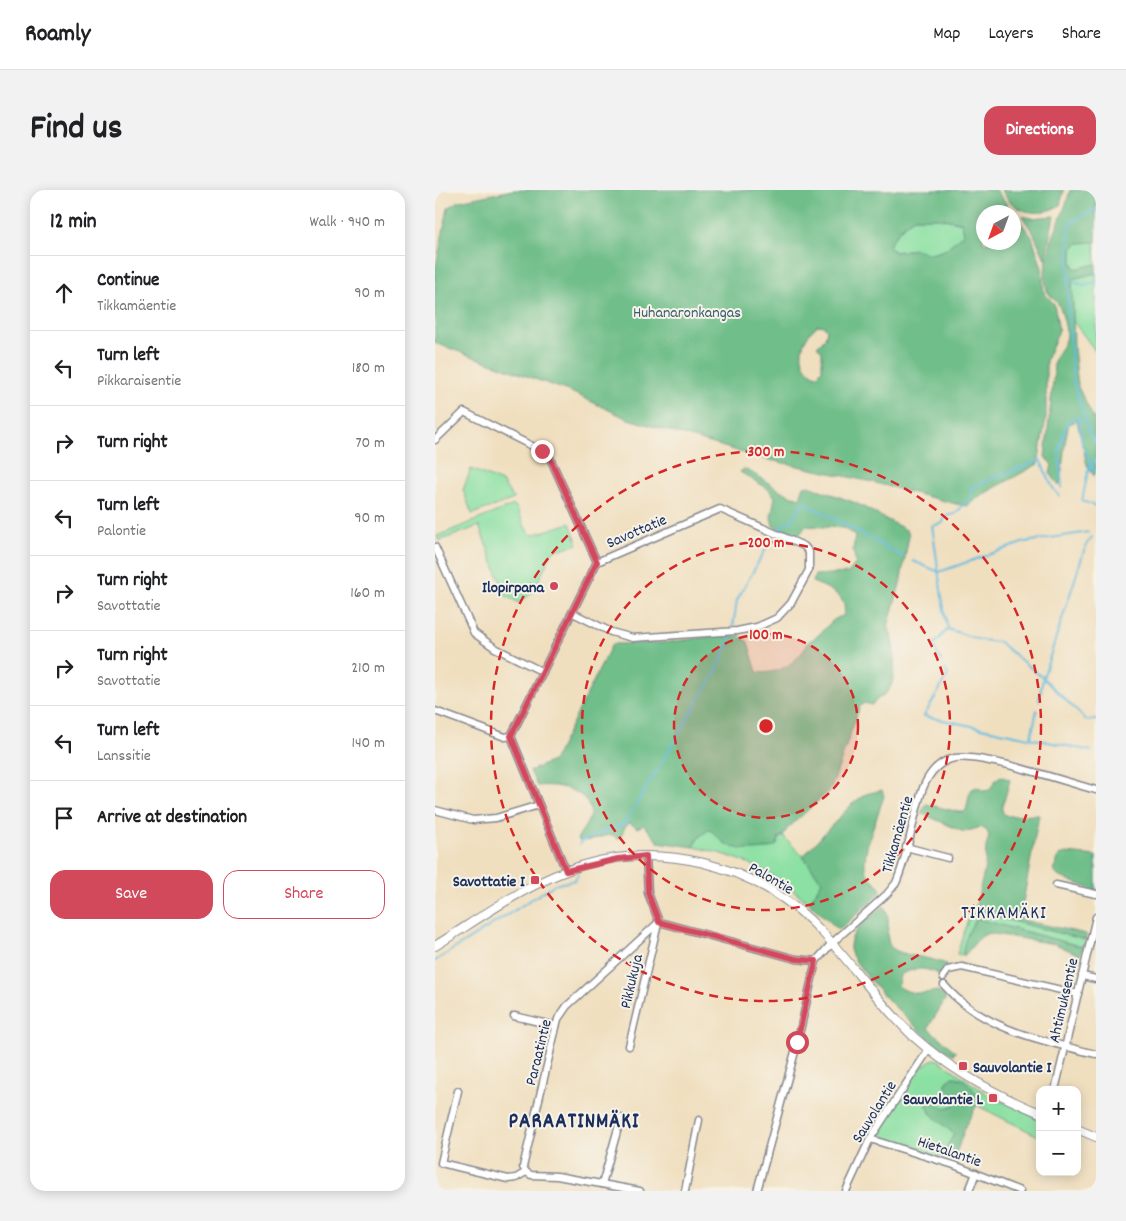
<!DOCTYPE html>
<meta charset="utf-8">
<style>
:root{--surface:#fff;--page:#f2f2f2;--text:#202124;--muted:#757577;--line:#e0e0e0;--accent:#d1495b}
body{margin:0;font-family:Dekko,sans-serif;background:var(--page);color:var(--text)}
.controls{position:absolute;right:15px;bottom:15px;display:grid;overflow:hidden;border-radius:10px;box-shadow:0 2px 12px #0003}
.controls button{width:45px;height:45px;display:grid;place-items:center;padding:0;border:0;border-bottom:1px solid var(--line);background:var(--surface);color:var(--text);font:25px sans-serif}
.compass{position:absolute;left:541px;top:15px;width:45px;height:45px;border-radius:50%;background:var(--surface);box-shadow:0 2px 12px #0003;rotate:221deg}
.stop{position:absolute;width:15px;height:15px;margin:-11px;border:4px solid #d1495b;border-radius:50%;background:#fff}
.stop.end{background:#d1495b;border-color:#fff;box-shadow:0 1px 5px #0008}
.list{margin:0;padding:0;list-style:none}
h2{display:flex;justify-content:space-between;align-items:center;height:65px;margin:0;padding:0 20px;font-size:21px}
h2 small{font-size:16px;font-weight:400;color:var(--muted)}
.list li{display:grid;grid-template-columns:32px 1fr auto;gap:15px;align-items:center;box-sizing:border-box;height:75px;padding:0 20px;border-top:1px solid var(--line)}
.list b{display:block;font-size:19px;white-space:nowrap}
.list p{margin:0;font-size:16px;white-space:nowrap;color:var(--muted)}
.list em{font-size:16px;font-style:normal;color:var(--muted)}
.actions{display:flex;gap:10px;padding:15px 20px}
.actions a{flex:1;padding:11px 0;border:1px solid var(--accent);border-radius:15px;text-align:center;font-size:18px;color:var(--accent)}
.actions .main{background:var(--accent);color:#fff}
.icon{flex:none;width:28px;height:28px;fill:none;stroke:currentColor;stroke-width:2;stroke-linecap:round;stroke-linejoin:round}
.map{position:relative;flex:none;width:661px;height:1001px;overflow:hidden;border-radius:15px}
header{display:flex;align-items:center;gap:30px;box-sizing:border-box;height:70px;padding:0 25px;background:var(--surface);border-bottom:1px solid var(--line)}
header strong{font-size:24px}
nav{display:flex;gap:28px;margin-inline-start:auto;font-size:18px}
.intro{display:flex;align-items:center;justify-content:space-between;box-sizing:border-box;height:120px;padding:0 30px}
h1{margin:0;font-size:35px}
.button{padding:12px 22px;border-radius:15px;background:var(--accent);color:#fff;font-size:18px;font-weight:700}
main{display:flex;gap:30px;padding:0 30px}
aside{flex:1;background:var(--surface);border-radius:15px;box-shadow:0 2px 12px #0003}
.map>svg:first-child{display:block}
</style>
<header>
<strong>Roamly</strong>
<nav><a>Map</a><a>Layers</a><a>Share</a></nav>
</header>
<div class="intro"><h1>Find us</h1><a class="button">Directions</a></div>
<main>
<aside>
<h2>12 min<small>Walk · 940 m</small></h2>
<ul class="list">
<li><svg class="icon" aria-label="ahead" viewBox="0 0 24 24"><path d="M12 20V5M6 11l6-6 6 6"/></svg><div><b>Continue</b><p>Tikkamäentie</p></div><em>90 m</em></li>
<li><svg class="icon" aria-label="left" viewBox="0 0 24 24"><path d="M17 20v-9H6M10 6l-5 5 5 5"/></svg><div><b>Turn left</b><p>Pikkaraisentie</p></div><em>180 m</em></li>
<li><svg class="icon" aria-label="right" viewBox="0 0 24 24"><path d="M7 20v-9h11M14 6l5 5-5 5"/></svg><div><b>Turn right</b></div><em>70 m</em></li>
<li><svg class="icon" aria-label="left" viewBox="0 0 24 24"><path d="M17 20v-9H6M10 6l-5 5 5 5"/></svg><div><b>Turn left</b><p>Palontie</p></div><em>90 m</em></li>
<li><svg class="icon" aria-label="right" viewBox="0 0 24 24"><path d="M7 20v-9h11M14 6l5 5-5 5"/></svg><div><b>Turn right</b><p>Savottatie</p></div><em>160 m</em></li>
<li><svg class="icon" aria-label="right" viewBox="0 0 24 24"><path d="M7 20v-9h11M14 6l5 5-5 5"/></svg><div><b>Turn right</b><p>Savottatie</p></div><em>210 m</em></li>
<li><svg class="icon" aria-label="left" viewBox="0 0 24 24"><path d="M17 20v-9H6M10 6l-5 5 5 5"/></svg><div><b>Turn left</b><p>Lanssitie</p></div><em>140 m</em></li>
<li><svg class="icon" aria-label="arrive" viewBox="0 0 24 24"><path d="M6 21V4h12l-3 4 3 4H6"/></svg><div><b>Arrive at destination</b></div></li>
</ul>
<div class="actions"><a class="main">Save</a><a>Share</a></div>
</aside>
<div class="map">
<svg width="661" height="1001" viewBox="0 0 661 1001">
<rect width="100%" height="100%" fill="#f7f3e8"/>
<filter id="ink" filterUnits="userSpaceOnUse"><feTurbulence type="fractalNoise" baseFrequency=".02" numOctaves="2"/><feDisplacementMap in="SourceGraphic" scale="10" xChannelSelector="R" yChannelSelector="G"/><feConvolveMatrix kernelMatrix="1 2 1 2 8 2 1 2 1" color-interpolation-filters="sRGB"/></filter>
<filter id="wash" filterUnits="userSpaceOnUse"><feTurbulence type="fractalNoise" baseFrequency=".0096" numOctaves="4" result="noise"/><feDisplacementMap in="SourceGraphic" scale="20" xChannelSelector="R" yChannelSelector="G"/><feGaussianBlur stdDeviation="1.12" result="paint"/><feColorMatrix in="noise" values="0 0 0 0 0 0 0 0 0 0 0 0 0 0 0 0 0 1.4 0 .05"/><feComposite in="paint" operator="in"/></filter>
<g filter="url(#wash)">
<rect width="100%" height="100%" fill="#f0dfbf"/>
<!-- green -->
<g fill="#8be0a3" stroke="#538880">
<path d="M479,28H504L527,33L529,43L510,60L496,64L480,59L459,62L454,56C460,44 468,35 479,28Z"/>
<polygon points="660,51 661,74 640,79 637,72 637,59 643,53"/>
<polygon points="661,83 661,162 638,131 637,89"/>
<polygon points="36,279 67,292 79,309 37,324 28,300"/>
<path d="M79,315C89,326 85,335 97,345L135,333L143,354L118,361L98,402L84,413L71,406L44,336L4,351L2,346Z"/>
<path d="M273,640H278C295,661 308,658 333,659L348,646L368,666L387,692L374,713C337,681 307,667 259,657L263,648Z"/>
<polygon points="542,722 651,750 648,757 543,729 538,732 527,765 522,764 534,726"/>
<path d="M499,869L504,870L560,910L577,914L605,927V947L543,916C546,903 532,892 521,887L514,889L510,895L520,909L519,915L511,918L496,911L494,922L519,944L511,959L513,966L519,969L518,972L446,948L444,945L445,939C456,922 480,875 499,869Z"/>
</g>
<!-- forest -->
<g fill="#70be89" stroke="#467674" fill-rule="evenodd">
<path d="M78,0H561L597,47L607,78L609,103L619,114L624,141L611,170V227L603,274L545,306L532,316L521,314L437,292L330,269L193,229L136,202L0,153V81L13,18L24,11ZM548,22H578V52H548ZM479,28H504L526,32L529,43L510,60L496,64L480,59L459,62L454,56C460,44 468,35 479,28ZM383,135L389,136L392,140L390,148L382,156L387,162V180L381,186C358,173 366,148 383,135Z"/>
<path d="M567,0H629L625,15C605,28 578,24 567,0Z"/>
<path d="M635,0H661V52L643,53L637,59V72L640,79L661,74V83L637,89L639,157L643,197L659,229L661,279L659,286L652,275L642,231L634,234C628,255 629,276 624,296L615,283L617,275L610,267L619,183C616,160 632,160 631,141C630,134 627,122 624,115C621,110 614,106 612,100C603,66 628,31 635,0Z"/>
<polygon points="587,26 596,28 619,26 610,69 599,44"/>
<path d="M309,279C328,287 345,304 365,308L369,296H374L421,313L473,341L474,346L465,394L453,436C459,450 464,490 452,502C447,507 441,509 437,515L429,513L425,516L396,599L352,639L348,646L344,647L342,655C327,662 302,662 288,652C282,648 280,641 273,640L263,648L259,657L223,652L209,635L202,638L195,633L190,637L185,648L183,649L178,645C166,645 156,652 144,651L143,647C147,640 157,629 155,619C150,598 118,594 102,596L95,581L119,570L177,454L226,453L288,445L292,448L304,446L313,452L322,482C343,486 366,470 374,451C388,446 394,428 408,426C416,407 391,397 377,392L380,385L413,383L421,373L418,360L420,345L409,338L371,336L365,344L358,346L338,336L336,327L340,307L332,298L305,282Z"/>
<path d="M566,586L575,590L567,618L568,623L572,626L604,625L585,728L587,730L651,744V750L542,722L540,719L550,678L551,657L554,646L552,641L546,637L529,642L486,623L491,614L524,622H530C534,614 532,606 537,599L542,597L549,601L555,600L561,589Z"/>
<path d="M447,600L449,606C444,623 425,665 431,681C434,689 445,693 446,702L404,740L374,713L387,692L368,666L418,613L431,604Z"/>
<polygon points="631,663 661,666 661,701 623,686 619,681 624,665"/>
<path d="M449,716C458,734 449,740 454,754C459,767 498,766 512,775L505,785C491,777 480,777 465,785L463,796C475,805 488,804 502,801L511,808L493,838L521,862L519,864C500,861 416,777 415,759C414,740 436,726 449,716Z"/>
<path d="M543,729L648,757L645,765L620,754L553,743L544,748L529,766C525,759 535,734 543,729Z"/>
<path d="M517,887C529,886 542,901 544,911L531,935L519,969L512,965L511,958L519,944L498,926L491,915L494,911L511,918L519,915L520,909L510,895Z"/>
</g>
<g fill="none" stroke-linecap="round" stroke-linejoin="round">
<!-- stream -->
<g stroke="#61bade" stroke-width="2">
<polyline points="661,19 638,31 634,39 633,119 638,191 654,243 661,254"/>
<polyline points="634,90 650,96 661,92"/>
<polyline points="661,269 656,278 661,283"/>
<polyline points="627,298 624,260 632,231 644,227 647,255 655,271 647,311 661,316"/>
<polyline points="342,339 357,330 368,312 469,367"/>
<polyline points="478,371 504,382 590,352 654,342"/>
<polyline points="298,437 302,410 337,348"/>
<polyline points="513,439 545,450 564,452 608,488 651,530 661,530"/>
<path d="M506,471L498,455L513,439C505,405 503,371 497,336L508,333L510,326L520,324L536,307V297L605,270L619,300L625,306"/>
<polyline points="510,479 513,485 489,526 656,561"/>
<polyline points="604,510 608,488 651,355 657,347"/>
<polyline points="596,547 602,520"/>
<polyline points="144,655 147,651 190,633 281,482 296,447"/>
<polyline points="0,771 119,695 140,690 143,684"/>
</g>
</g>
</g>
<g filter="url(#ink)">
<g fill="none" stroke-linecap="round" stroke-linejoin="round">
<defs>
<g id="minor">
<polyline points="0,250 29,222 107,261 115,268 162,372"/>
<polyline points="0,357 39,443 60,458 108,482"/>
<polyline points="0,521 70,547 76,546"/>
<polyline points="0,620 38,630 61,628 104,615"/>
<polyline points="471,657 513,668"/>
<polyline points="211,666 213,703 224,732"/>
<polyline points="131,681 76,546 162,372 285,319 369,356 374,362 374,380 356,413 342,428 322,437 302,441 198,448 176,442 138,423"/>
<polyline points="621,695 661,704"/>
<polyline points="224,732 361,769 381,771"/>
<polyline points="647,786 661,789"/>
<polyline points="508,787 513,780 527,777 643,804"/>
<path d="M509,795C546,839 608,851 661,864"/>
<polyline points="79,826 121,836"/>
<polyline points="194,856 223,733"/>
<polyline points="620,900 661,727"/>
<polyline points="23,901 6,973 73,989 81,988 91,982"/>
<polyline points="435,949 519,975 585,1001"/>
<polyline points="167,994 186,928"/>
<polyline points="205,1001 122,986 96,985 91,982 88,977 123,829 132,816 224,732"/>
<polyline points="250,1001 264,930"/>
<path d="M322,1001L361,858L381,771L397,753L452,704L461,693C474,663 477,629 488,598C494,583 504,571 520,568C546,563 631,592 661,600"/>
<polyline points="411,1001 435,949 494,859"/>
<polyline points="534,1001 541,983"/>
</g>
<g id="tertiary">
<path d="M0,756C42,730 84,699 131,681C218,646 325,674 387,742C419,776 445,815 479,847C515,879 561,905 605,923"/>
<polyline points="642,939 661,947"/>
</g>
</defs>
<!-- minor casing -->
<use href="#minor" stroke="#86878e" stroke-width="9"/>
<!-- tertiary casing -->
<use href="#tertiary" stroke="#86878e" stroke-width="10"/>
<!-- minor -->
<use href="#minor" stroke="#fff" stroke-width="6"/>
<!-- tertiary -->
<use href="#tertiary" stroke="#fff" stroke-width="8"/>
</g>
</g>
<g fill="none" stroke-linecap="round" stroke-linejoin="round" filter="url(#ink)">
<!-- route -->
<polyline stroke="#d1495b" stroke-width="6" points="107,261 115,268 162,372 76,546 131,681 183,669 211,666 213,703 224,732 361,769 381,771 362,852"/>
</g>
<!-- distance rings -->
<circle cx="331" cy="536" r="92" fill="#d62828" fill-opacity=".12"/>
<g fill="none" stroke="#d62828" stroke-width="2.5" stroke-dasharray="9 6">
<circle cx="331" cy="536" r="92"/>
<circle cx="331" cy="536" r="184"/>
<circle cx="331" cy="536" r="275"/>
</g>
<!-- markers -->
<g fill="#d1495b" stroke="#f7f3e8" stroke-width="2">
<circle cx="119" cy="396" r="5"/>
<rect x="95" y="685" width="10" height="10" rx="2.5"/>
<rect x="523" y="871" width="10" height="10" rx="2.5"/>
<rect x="553" y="903" width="10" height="10" rx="2.5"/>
</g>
<g text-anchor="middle" stroke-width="4" stroke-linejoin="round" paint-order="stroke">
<!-- park labels -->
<g font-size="16" fill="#375b6f" stroke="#f7f3e8">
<text x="252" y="127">Huhanaronkangas</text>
</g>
<!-- street labels -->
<g font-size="16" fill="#1b2f5e" stroke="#f7f3e8">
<text transform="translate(201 340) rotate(-23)" y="6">Savottatie</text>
<text transform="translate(461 644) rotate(-74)" y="6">Tikkamäentie</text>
<text transform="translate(337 687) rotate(30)" y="6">Palontie</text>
<text transform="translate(195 791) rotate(-77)" y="6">Pikkukuja</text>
<text transform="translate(627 810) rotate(-77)" y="6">Ahtimuksentie</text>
<text transform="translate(102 862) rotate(-76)" y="6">Paraatintie</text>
<text transform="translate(438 921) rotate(-58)" y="6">Sauvolantie</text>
<text transform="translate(515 960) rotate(19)" y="6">Hietalantie</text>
</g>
<!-- poi labels -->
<g font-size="16" font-weight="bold" fill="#1b2f5e" stroke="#f7f3e8" text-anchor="end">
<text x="109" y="402">Ilopirpana</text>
<text x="90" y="696">Savottatie I</text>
<text x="538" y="882" text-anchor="start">Sauvolantie I</text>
<text x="548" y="914">Sauvolantie L</text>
</g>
<!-- quarter labels -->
<g font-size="19" letter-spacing="1" fill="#1b2f5e" stroke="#f7f3e8">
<text x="569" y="728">TIKKAMÄKI</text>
</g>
<!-- district labels -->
<g font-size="21" font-weight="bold" letter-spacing="1" fill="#1b2f5e" stroke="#f7f3e8">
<text x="139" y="937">PARAATINMÄKI</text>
</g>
</g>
<circle cx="331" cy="536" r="8" fill="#d62828" stroke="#f7f3e8" stroke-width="2.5"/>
<g font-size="15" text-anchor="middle" font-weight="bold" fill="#d62828" stroke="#f7f3e8" stroke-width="4" stroke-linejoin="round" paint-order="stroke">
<text x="331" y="266">300 m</text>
<text x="331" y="357">200 m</text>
<text x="331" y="449">100 m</text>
</g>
</svg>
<div class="controls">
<button>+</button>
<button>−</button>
</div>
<svg class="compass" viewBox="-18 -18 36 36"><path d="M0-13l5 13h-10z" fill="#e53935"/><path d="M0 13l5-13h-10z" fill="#757577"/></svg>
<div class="stop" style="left:362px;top:852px"></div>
<div class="stop end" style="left:107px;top:261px"></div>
</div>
</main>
